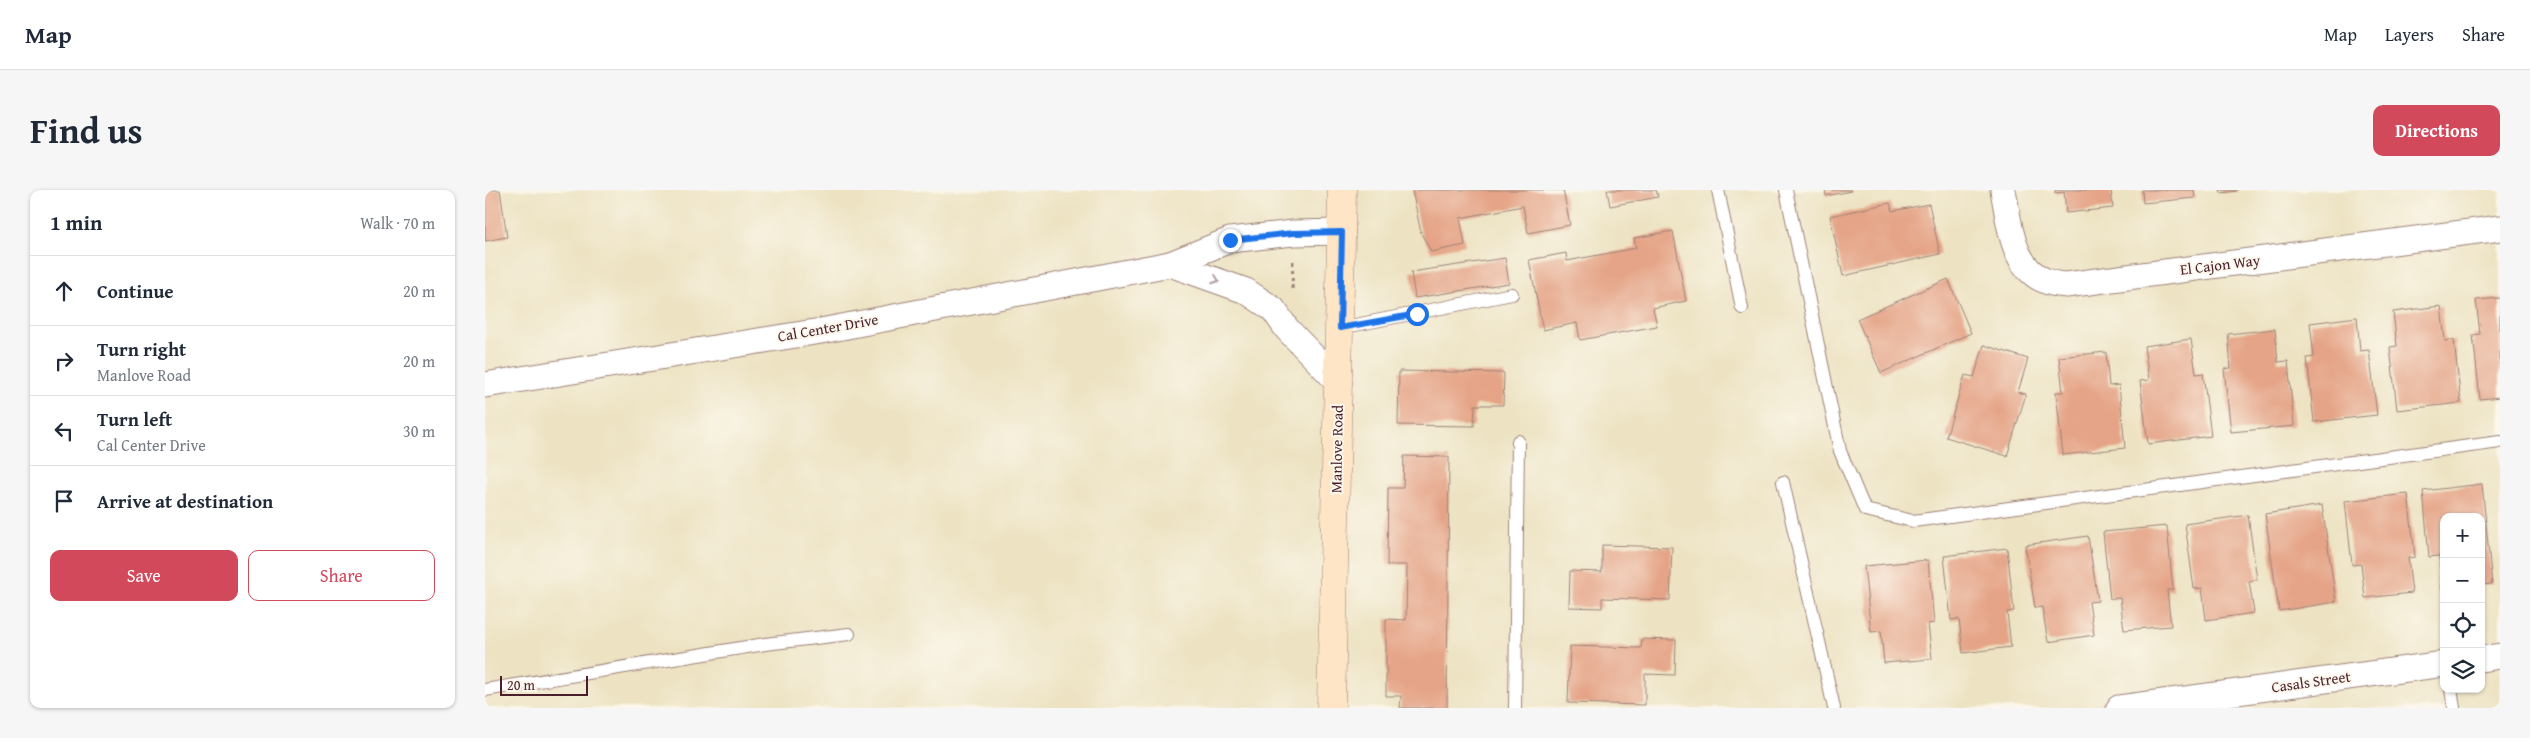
<!DOCTYPE html>
<meta charset="utf-8">
<style>
:root{--surface:#fff;--page:#f6f6f7;--text:#1f2937;--muted:#747a83;--line:#e0e1e3;--accent:#d1495b}
body{margin:0;font-family:"Gentium Book Plus",serif;background:var(--page);color:var(--text)}
.controls{position:absolute;right:15px;bottom:15px;display:grid;overflow:hidden;border-radius:10px;box-shadow:0 1px 4px #0004}
.controls button{width:45px;height:45px;display:grid;place-items:center;padding:0;border:0;border-bottom:1px solid var(--line);background:var(--surface);color:var(--text);font:25px sans-serif}
.scale{position:absolute;left:15px;bottom:12px;width:88px;box-sizing:border-box;padding-left:5px;border:2px solid #4a1f2b;border-top:0;font-size:14px;line-height:18px;white-space:nowrap;color:#4a1f2b;-webkit-text-stroke:4px #fbf7ec;paint-order:stroke}
.stop{position:absolute;width:15px;height:15px;margin:-11px;border:4px solid #1a73e8;border-radius:50%;background:#fff}
.stop.end{background:#1a73e8;border-color:#fff;box-shadow:0 1px 5px #0008}
.list{margin:0;padding:0;list-style:none}
h2{display:flex;justify-content:space-between;align-items:center;height:65px;margin:0;padding:0 20px;font-size:21px}
h2 small{font-size:16px;font-weight:400;color:var(--muted)}
.list li{display:grid;grid-template-columns:32px 1fr auto;gap:15px;align-items:center;box-sizing:border-box;height:70px;padding:0 20px;border-top:1px solid var(--line)}
.list b{display:block;font-size:19px;white-space:nowrap}
.list p{margin:0;font-size:16px;white-space:nowrap;color:var(--muted)}
.list em{font-size:16px;font-style:normal;color:var(--muted)}
.actions{display:flex;gap:10px;padding:15px 20px}
.actions a{flex:1;padding:11px 0;border:1px solid var(--accent);border-radius:10px;text-align:center;font-size:18px;color:var(--accent)}
.actions .main{background:var(--accent);color:#fff}
.icon{flex:none;width:28px;height:28px;fill:none;stroke:currentColor;stroke-width:2;stroke-linecap:round;stroke-linejoin:round}
.map{position:relative;flex:none;width:2015px;height:518px;overflow:hidden;border-radius:10px}
header{display:flex;align-items:center;gap:30px;box-sizing:border-box;height:70px;padding:0 25px;background:var(--surface);border-bottom:1px solid var(--line)}
header strong{font-size:24px}
nav{display:flex;gap:28px;margin-inline-start:auto;font-size:18px}
.intro{display:flex;align-items:center;justify-content:space-between;box-sizing:border-box;height:120px;padding:0 30px}
h1{margin:0;font-size:35px}
.button{padding:12px 22px;border-radius:10px;background:var(--accent);color:#fff;font-size:18px;font-weight:700}
main{display:flex;gap:30px;padding:0 30px}
aside{flex:1;background:var(--surface);border-radius:10px;box-shadow:0 1px 4px #0004}
.map>svg:first-child{display:block}
</style>
<header>
<strong>Map</strong>
<nav><a>Map</a><a>Layers</a><a>Share</a></nav>
</header>
<div class="intro"><h1>Find us</h1><a class="button">Directions</a></div>
<main>
<aside>
<h2>1 min<small>Walk · 70 m</small></h2>
<ul class="list">
<li><svg class="icon" aria-label="ahead" viewBox="0 0 24 24"><path d="M12 20V5M6 11l6-6 6 6"/></svg><div><b>Continue</b></div><em>20 m</em></li>
<li><svg class="icon" aria-label="right" viewBox="0 0 24 24"><path d="M7 20v-9h11M14 6l5 5-5 5"/></svg><div><b>Turn right</b><p>Manlove Road</p></div><em>20 m</em></li>
<li><svg class="icon" aria-label="left" viewBox="0 0 24 24"><path d="M17 20v-9H6M10 6l-5 5 5 5"/></svg><div><b>Turn left</b><p>Cal Center Drive</p></div><em>30 m</em></li>
<li><svg class="icon" aria-label="arrive" viewBox="0 0 24 24"><path d="M6 21V4h12l-3 4 3 4H6"/></svg><div><b>Arrive at destination</b></div></li>
</ul>
<div class="actions"><a class="main">Save</a><a>Share</a></div>
</aside>
<div class="map">
<svg width="2015" height="518" viewBox="0 0 2015 518">
<rect width="100%" height="100%" fill="#fbf7ec"/>
<filter id="ink" filterUnits="userSpaceOnUse"><feTurbulence type="fractalNoise" baseFrequency=".02" numOctaves="2"/><feDisplacementMap in="SourceGraphic" scale="10" xChannelSelector="R" yChannelSelector="G"/><feConvolveMatrix kernelMatrix="1 2 1 2 8 2 1 2 1" color-interpolation-filters="sRGB"/></filter>
<filter id="wash" filterUnits="userSpaceOnUse"><feTurbulence type="fractalNoise" baseFrequency=".0096" numOctaves="4" result="noise"/><feDisplacementMap in="SourceGraphic" scale="20" xChannelSelector="R" yChannelSelector="G"/><feGaussianBlur stdDeviation="1.12" result="paint"/><feColorMatrix in="noise" values="0 0 0 0 0 0 0 0 0 0 0 0 0 0 0 0 0 1.4 0 .05"/><feComposite in="paint" operator="in"/></filter>
<g filter="url(#wash)">
<rect width="100%" height="100%" fill="#ede3c3"/>
<g id="blocks">
<!-- building -->
<g fill="#e5a487">
<polygon points="0,0 15,0 22,47 0,51"/>
<polygon points="927,0 1078,0 1085,35 1043,43 1038,16 975,28 980,55 946,62 936,43"/>
<polygon points="1122,0 1171,0 1173,7 1125,16"/>
<polygon points="1340,0 1366,0 1366,1 1341,6"/>
<polygon points="1570,0 1626,0 1628,18 1581,23 1579,2 1570,3"/>
<polygon points="1657,0 1709,0 1710,8 1658,13"/>
<polygon points="1735,0 1752,0 1752,1 1736,3"/>
<polygon points="1405,13 1407,21 1444,14 1455,64 1358,86 1345,26"/>
<polygon points="1188,41 1201,111 1168,118 1172,136 1095,150 1092,133 1058,140 1044,70 1081,63 1082,71 1151,58 1149,48"/>
<polygon points="1020,68 1024,93 930,108 926,82"/>
<polygon points="1463,89 1486,143 1396,183 1372,129"/>
<polygon points="2015,108 2015,207 1995,209 1988,145 1995,144 1991,110"/>
<polygon points="1956,116 1960,151 1969,150 1976,213 1912,220 1905,157 1912,156 1908,122"/>
<polygon points="1872,127 1875,161 1884,160 1892,225 1829,232 1822,168 1829,167 1825,133"/>
<polygon points="1790,139 1793,172 1803,171 1809,236 1746,242 1739,179 1746,178 1743,144"/>
<polygon points="1706,149 1711,184 1718,183 1726,246 1663,254 1655,191 1664,190 1659,156"/>
<polygon points="1499,155 1543,169 1533,202 1541,204 1522,266 1461,247 1480,185 1489,187"/>
<polygon points="1621,162 1624,196 1634,195 1640,258 1578,265 1571,202 1578,202 1574,167"/>
<polygon points="914,181 1019,183 1018,215 990,215 989,236 913,235"/>
<polygon points="919,266 964,267 962,518 915,518 916,506 901,506 901,429 921,430 922,375 902,375 903,298 918,298"/>
<polygon points="1997,294 2007,394 1996,395 1996,327 1959,327 1957,400 1954,366 1944,367 1938,301"/>
<polygon points="1923,304 1930,367 1923,368 1927,403 1880,408 1876,374 1867,375 1860,311"/>
<polygon points="1837,315 1851,412 1794,421 1780,324"/>
<polygon points="1763,325 1772,390 1764,391 1769,423 1721,430 1717,398 1709,399 1700,334"/>
<polygon points="1682,336 1688,400 1682,400 1686,436 1639,440 1635,408 1625,409 1618,342"/>
<polygon points="1603,346 1613,411 1604,412 1609,445 1563,452 1557,417 1550,418 1540,355"/>
<polygon points="1117,355 1187,357 1185,410 1117,408 1117,418 1084,417 1085,381 1117,382"/>
<polygon points="1522,358 1529,421 1522,422 1526,457 1478,463 1474,429 1466,430 1459,366"/>
<polygon points="1443,370 1449,433 1443,434 1447,469 1399,473 1396,441 1386,442 1379,376"/>
<polygon points="1157,449 1191,450 1190,485 1160,484 1160,515 1083,513 1085,456 1156,458"/>
</g>
</g>
</g>
<g filter="url(#ink)">
<use href="#blocks" fill-opacity="0" stroke="#9c8177" stroke-width="1"/>
<g fill="none" stroke-linecap="round" stroke-linejoin="round">
<defs>
<g id="lane">
<polyline points="1233,0 1257,118"/>
<polyline points="1301,0 1355,261 1380,320 1428,331 2015,252"/>
<polyline points="855,138 1027,104"/>
<polyline points="1298,292 1349,518"/>
<polyline points="1966,499 1969,518"/>
<polyline points="0,500 280,454 364,444"/>
<polyline points="1030,518 1033,251"/>
</g>
<g id="street">
<path d="M1518,0C1526,41 1528,93 1581,95L2015,38"/>
<polyline points="685,74 761,101 788,119 802,139 854,193"/>
<polyline points="0,195 336,141 685,74 745,50 808,43 857,42"/>
<polyline points="1996,469 2015,466"/>
<polyline points="1634,518 1959,474"/>
</g>
<polyline id="secondary" points="846,518 857,0"/>
</defs>
<!-- lane casing -->
<use href="#lane" stroke="#9c8177" stroke-width="14"/>
<!-- street casing -->
<use href="#street" stroke="#9c8177" stroke-width="27"/>
<!-- secondary casing -->
<use href="#secondary" stroke="#9c8177" stroke-width="29"/>
<!-- path -->
<polyline stroke="#9c8177" stroke-width="3" stroke-dasharray="4 4" stroke-linecap="butt" points="807,99 808,70"/>
<!-- lane -->
<use href="#lane" stroke="#fff" stroke-width="12"/>
<!-- street -->
<use href="#street" stroke="#fff" stroke-width="25"/>
<!-- secondary -->
<use href="#secondary" stroke="#fde5c5" stroke-width="28"/>
</g>
<!-- one-way arrows -->
<defs><path id="oneway-chevron" d="M-2-3.5L2.5 0L-2 3.5" fill="none" stroke-width="1.6" stroke-linecap="round" stroke-linejoin="round" transform="scale(1.25)"/></defs>
<use stroke="#ae9aa0" href="#oneway-chevron" transform="translate(731 90) rotate(20)"/>
</g>
<g fill="none" stroke-linecap="round" stroke-linejoin="round" filter="url(#ink)">
<!-- route -->
<polyline stroke="#1a73e8" stroke-width="6" points="745,50 808,43 857,42 855,138 932,124"/>
</g>
<g text-anchor="middle" stroke-width="4" stroke-linejoin="round" paint-order="stroke">
<!-- street labels -->
<g font-size="15" fill="#4a1f2b" stroke="#fbf7ec">
<text transform="translate(1735 75) rotate(-7)" y="5">El Cajon Way</text>
<text transform="translate(343 138) rotate(-10)" y="5">Cal Center Drive</text>
<text transform="translate(852 259) rotate(-89)" y="5">Manlove Road</text>
<text transform="translate(1826 492) rotate(-8)" y="5">Casals Street</text>
</g>
</g>
</svg>
<div class="controls">
<button>+</button>
<button>−</button>
<button><svg class="icon" aria-label="locate" viewBox="0 0 24 24"><circle cx="12" cy="12" r="6"/><path d="M12 2v4M12 18v4M2 12h4M18 12h4"/></svg></button>
<button><svg class="icon" aria-label="layers" viewBox="0 0 24 24"><path d="M12 4l9 5-9 5-9-5zM3 14l9 5 9-5"/></svg></button>
</div>
<div class="scale">20 m</div>
<div class="stop" style="left:932px;top:124px"></div>
<div class="stop end" style="left:745px;top:50px"></div>
</div>
</main>
